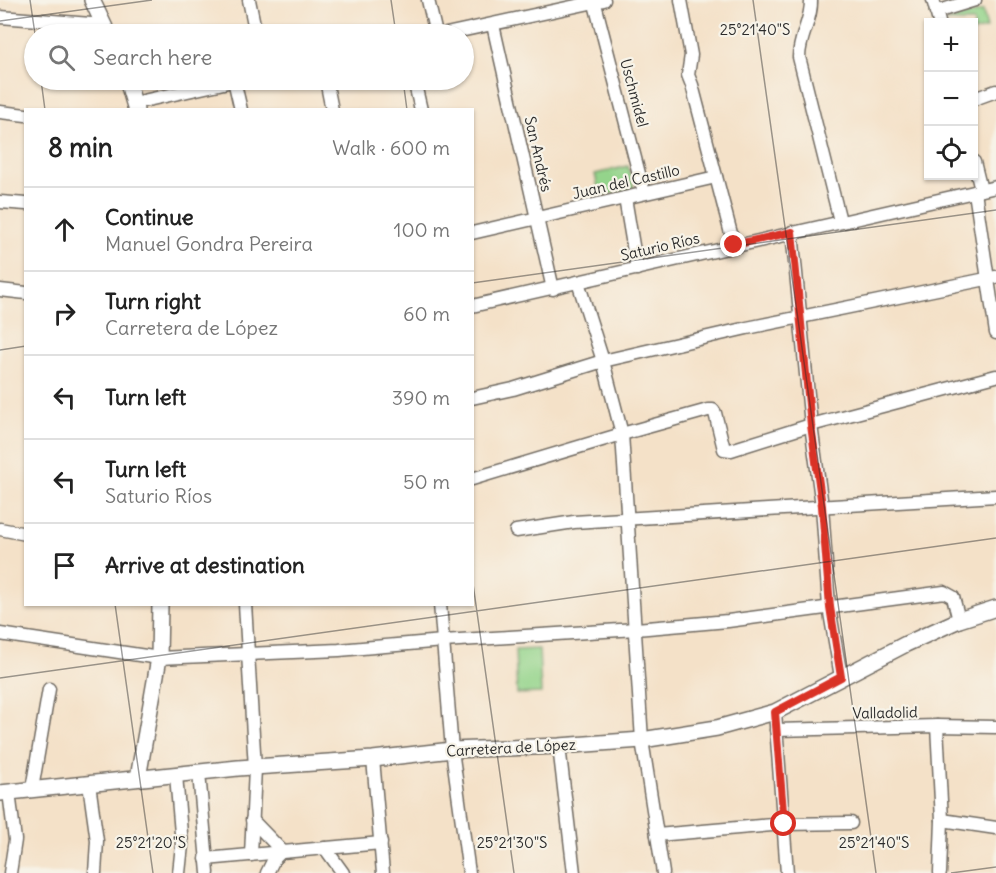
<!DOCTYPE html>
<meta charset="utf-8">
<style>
:root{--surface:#fff;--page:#f2f2f2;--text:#222;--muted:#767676;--line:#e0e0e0}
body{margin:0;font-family:Delius,sans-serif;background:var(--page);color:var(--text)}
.controls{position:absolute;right:18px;top:18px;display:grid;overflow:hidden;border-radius:0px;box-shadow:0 2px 4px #0004}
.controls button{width:54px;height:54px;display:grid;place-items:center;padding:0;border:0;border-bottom:2px solid var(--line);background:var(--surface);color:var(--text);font:30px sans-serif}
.stop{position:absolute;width:18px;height:18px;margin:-14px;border:4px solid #d93025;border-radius:50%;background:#fff}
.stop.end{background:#d93025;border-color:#fff;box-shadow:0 2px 6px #0008}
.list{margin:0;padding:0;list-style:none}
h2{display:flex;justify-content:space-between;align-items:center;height:78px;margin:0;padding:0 24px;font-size:26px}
h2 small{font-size:20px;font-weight:400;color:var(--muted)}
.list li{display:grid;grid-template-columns:39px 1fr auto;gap:18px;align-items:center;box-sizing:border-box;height:84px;padding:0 24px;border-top:2px solid var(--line)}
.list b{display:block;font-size:22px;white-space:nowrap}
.list p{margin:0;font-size:20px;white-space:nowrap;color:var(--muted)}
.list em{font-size:20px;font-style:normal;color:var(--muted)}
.icon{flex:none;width:33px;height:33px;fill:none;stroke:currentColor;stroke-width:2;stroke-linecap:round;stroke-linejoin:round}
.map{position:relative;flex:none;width:996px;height:873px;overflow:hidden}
.search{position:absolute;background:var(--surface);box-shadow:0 2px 4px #0004;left:24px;top:24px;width:450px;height:66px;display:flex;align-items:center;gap:15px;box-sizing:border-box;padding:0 21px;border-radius:33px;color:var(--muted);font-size:22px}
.panel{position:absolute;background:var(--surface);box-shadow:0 2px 4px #0004;left:24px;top:108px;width:450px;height:498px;border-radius:0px}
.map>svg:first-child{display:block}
</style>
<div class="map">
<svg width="996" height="873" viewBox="0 0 996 873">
<rect width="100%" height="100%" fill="#f7f3e8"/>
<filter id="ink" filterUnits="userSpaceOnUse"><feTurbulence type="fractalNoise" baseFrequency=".0167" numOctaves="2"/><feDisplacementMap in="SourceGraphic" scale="12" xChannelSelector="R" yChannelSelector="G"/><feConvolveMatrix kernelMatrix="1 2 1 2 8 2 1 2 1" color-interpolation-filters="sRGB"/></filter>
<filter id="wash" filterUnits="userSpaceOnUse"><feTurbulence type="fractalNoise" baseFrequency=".008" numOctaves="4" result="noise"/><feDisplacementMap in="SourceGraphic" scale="24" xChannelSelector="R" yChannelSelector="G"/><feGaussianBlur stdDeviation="1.35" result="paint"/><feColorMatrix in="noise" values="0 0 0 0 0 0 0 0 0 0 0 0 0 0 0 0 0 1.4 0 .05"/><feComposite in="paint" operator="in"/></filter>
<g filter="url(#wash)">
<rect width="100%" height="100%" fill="#f4e1c8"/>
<!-- green -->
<g fill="#94d48b" stroke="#60805b" stroke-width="1.5">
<polygon points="983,11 987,28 974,32 974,22 944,22"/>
<polygon points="628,166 634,188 600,196 595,174"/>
<polygon points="539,649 541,693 517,694 515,650"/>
</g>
</g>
<g filter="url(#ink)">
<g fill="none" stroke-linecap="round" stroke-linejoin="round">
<defs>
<g id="minor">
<polyline points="249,0 256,34"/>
<polyline points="428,0 436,34"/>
<polyline points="594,0 644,193"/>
<polyline points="681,0 691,55 688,75 692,85 734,245"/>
<path d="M811,0C812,20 799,37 799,57L840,221"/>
<polyline points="933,0 939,22"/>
<polyline points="936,12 975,0"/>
<polyline points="0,17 104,25"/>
<polyline points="493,25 553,289"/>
<polyline points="446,34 604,0"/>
<polyline points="234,80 241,110"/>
<polyline points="326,80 332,110"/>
<polyline points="414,80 421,110"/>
<polyline points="974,99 996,91"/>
<polyline points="134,103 237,80"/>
<polyline points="0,112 26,115"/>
<polyline points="974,162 981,190"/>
<polyline points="975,192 996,333"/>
<polyline points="625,198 637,269"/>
<polyline points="0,202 26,204"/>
<polyline points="792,232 811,425 822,506 829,607 841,677"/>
<polyline points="472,233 716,177"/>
<polyline points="578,282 603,361 622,434 642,740 663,873"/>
<polyline points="0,290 26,293"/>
<polyline points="472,306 996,187"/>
<polyline points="472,398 513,389 603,361 747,328 996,277"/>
<polyline points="472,479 622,434 708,410 713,410 715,413 724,449 731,450 811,425 996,376"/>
<polyline points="0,529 26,534"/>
<polyline points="516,531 574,522 996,496"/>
<polyline points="245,604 255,768 251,855"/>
<polyline points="440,604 452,750 469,873"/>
<polyline points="0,634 159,658 339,650 443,641 636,629 728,621 944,592 953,597 959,620"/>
<polyline points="775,712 787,873"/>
<polyline points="937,726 942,820 940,873"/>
<polyline points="776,730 937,726 996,727"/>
<polyline points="559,746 574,873"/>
<polyline points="373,759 383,873"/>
<polyline points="199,773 208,873"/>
<polyline points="176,775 182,845 179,873"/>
<polyline points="89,784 97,841 95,873"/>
<polyline points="32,789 49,689"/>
<polyline points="9,792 15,840 10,873"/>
<polyline points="252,820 282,851 274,859 267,873"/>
<polyline points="942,820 996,828"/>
<polyline points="657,835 784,824 851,823"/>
<polyline points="325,848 343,873"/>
<polyline points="206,859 381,843"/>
</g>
<g id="major">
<polyline points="92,0 108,34"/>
<polyline points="127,80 136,110"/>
<polyline points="138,778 159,658 160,604"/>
<polyline points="0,793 238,768 373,759 452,750 559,746 642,740 717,728 775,712 906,644 959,620 996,608"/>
</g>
</defs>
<!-- minor casing -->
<use href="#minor" stroke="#716b62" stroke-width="15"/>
<!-- major casing -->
<use href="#major" stroke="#716b62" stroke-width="18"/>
<!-- minor -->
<use href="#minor" stroke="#fff" stroke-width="12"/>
<!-- major -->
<use href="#major" stroke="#fff" stroke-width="15"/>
</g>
</g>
<g fill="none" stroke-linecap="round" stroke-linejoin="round" filter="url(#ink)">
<!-- route -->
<polyline stroke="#d93025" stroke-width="8" points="734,245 792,232 811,425 822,506 830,607 841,677 775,712 784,824"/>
</g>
<!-- ticks -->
<path fill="none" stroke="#2b2b2b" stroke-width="1.5" stroke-opacity="0.45" d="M30,0L35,34M391,0L396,34M753,0L876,873M0,21L152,0M41,80L45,110M403,80L407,110M472,283L996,210M0,350L26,346M472,577L514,873M115,604L153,873M0,678L996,538M951,873L996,867"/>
<g text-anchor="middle" stroke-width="4.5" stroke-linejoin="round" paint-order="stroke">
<!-- street labels -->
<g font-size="15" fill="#2b2b2b" stroke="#f7f3e8">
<text transform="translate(634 93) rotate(75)" y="5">Uschmidel</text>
<text transform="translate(538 154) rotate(77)" y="5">San Andrés</text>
<text transform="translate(626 182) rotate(-13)" y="5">Juan del Castillo</text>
<text transform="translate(660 247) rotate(-13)" y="5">Saturio Ríos</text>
<text transform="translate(885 713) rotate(-1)" y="5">Valladolid</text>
<text transform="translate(511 748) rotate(-3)" y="5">Carretera de López</text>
</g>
</g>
<g font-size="15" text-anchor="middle" fill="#2b2b2b" stroke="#f7f3e8" stroke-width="4.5" stroke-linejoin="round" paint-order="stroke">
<text x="755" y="35">25°21'40"S</text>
<text x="151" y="848">25°21'20"S</text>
<text x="512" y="848">25°21'30"S</text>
<text x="874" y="848">25°21'40"S</text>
</g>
</svg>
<div class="controls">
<button>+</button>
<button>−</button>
<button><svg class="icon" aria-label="locate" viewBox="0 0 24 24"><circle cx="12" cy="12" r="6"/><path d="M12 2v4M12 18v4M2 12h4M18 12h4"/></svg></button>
</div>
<div class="stop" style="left:784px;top:824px"></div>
<div class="stop end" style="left:734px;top:245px"></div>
<div class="search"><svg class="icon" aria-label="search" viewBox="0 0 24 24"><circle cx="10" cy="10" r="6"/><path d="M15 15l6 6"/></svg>Search here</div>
<section class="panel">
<h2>8 min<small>Walk · 600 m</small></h2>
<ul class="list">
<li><svg class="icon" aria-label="ahead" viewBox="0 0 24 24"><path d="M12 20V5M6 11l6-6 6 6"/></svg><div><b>Continue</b><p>Manuel Gondra Pereira</p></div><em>100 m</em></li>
<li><svg class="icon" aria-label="right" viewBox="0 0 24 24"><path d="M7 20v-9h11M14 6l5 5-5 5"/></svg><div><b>Turn right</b><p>Carretera de López</p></div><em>60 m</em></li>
<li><svg class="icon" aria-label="left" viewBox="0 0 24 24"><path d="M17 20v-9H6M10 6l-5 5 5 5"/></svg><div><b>Turn left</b></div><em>390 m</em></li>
<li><svg class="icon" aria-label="left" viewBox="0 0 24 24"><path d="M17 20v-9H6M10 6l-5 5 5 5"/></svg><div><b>Turn left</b><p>Saturio Ríos</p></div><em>50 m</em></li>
<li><svg class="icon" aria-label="arrive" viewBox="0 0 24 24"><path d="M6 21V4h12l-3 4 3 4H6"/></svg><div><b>Arrive at destination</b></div></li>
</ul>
</section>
</div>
